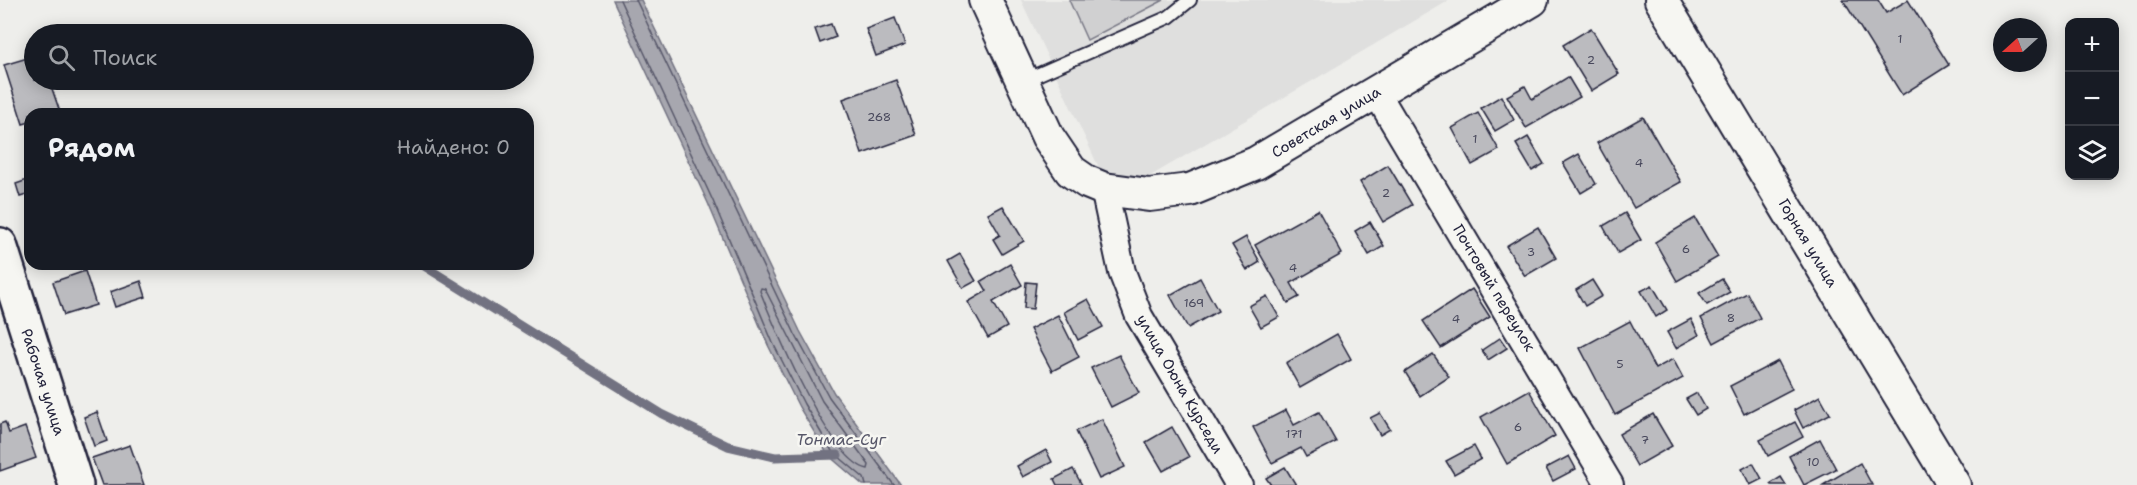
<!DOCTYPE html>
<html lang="ru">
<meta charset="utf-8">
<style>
:root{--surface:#171b24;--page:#20242c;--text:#f1f3f6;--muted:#9ea1a6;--line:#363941}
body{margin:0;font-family:"Shantell Sans",sans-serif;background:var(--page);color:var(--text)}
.controls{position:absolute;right:18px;top:18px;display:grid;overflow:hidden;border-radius:12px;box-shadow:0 3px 15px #0003}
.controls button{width:54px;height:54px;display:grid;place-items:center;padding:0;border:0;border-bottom:2px solid var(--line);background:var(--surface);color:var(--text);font:30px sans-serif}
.compass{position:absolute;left:1993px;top:18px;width:54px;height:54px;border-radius:50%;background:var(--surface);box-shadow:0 3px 15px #0003;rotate:249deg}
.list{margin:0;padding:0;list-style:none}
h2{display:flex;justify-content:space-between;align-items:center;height:78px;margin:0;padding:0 24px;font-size:26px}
h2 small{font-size:20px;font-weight:400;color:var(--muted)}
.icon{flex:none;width:33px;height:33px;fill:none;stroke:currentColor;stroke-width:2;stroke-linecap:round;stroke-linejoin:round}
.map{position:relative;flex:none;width:2137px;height:485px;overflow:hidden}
.search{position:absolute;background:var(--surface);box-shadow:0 3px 15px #0003;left:24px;top:24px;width:510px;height:66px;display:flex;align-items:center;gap:15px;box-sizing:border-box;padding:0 21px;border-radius:33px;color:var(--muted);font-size:22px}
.panel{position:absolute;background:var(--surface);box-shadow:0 3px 15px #0003;left:24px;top:108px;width:510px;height:162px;border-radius:18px}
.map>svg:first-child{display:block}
</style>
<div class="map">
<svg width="2137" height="485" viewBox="0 0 2137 485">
<rect width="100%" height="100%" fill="#eeeeeb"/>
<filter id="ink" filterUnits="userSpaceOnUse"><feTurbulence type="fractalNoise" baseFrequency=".0167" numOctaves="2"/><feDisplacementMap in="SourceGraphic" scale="12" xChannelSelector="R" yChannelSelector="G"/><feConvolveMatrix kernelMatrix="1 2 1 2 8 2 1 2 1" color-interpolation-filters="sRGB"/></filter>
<g filter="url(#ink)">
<!-- built -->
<polygon fill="#dfdfde" points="1021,0 1450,0 1113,198"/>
<!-- green -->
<polygon fill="#d0d0d1" stroke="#797986" stroke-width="1.5" points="1069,0 1164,0 1087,40"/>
<!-- water -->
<polygon fill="#a7a7af" stroke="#727281" stroke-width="1.5" points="613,0 641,0 800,331 834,393 901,485 863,485 828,455 799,407 768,345 708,203"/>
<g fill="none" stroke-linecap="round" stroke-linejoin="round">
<!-- shore -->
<g stroke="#575769" stroke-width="1.5">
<polyline points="620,0 713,201 773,343 804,404 832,451 864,478 866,485"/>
<polyline points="636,0 795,334 829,397 894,485"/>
<path d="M761,288L765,289L822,401L869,465L868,469C830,462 775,328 760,291Z"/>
</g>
<!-- stream -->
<polyline stroke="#727281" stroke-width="9" points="421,264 662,414 728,446 775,457 838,455"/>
</g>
<!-- building -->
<g fill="#bbbbbf" stroke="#22223b" stroke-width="1.5">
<polygon points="1843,0 1878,0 1886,13 1908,0 1949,65 1902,95"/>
<polygon points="895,18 905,45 876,56 866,29"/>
<polygon points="831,24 836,37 820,43 815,29"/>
<polygon points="1591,28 1619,74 1591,91 1563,45"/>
<polygon points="34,56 34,80 49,80 60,112 30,114 30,122 23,124 4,65"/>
<polygon points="1568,77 1580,97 1526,128 1507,96 1525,86 1532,99"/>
<polygon points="896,80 916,135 862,154 843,99"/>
<polygon points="1501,96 1514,120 1495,131 1481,108"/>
<polygon points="1478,113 1499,150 1472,165 1452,128"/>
<polygon points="1643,117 1681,182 1634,208 1597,143"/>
<polygon points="1528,137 1544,164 1532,171 1516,144"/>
<polygon points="1579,154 1596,184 1581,193 1563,163"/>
<polygon points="1388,165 1412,205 1383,222 1360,182"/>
<polygon points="30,179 30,194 20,197 16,184"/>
<polygon points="1003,206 1024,241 1002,254 993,239 1000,235 988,214"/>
<polygon points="1318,210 1342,254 1291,283 1299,297 1288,303 1255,245"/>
<polygon points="1625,213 1641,240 1618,253 1603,226"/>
<polygon points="1695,218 1718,257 1677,281 1655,242"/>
<polygon points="1370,222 1384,246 1369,255 1355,231"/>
<polygon points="1538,227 1556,258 1525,276 1506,246"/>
<polygon points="1246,237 1260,262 1247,270 1232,245"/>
<polygon points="960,254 976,281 963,288 948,261"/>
<polygon points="1010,264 1022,285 993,302 1007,327 988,338 968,302 987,291 981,281"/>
<polygon points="85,271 96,305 64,315 53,282"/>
<polygon points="1200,278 1218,311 1188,328 1170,295"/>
<polygon points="1722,279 1730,292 1707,305 1699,293"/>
<polygon points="1592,280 1602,296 1585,306 1576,290"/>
<polygon points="141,281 146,297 115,307 110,292"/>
<polygon points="1026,282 1036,283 1033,309 1024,308"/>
<polygon points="1652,285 1667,310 1656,317 1641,291"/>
<polygon points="1472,289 1490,317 1441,348 1423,321"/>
<polygon points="1747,293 1760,318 1714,343 1701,318"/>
<polygon points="1267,296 1279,317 1261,327 1249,306"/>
<polygon points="1088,299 1103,327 1078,340 1064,312"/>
<polygon points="1058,315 1079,357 1052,371 1030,329"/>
<polygon points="1691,319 1699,335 1676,348 1667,332"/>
<polygon points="1630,321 1655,369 1673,359 1683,378 1615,415 1580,348"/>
<polygon points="1337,334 1351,359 1300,388 1286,363"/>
<polygon points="1500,338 1507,348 1488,360 1482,350"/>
<polygon points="1433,354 1449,377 1420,396 1405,372"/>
<polygon points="1119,355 1139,393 1111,407 1091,368"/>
<polygon points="1778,361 1792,389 1744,414 1730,386"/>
<polygon points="1529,390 1555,436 1507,464 1481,417"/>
<polygon points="1697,393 1706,409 1696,415 1686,399"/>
<polygon points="1820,396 1830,414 1803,428 1794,410"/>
<polygon points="1286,410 1294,425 1319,412 1336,442 1306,457 1301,448 1272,463 1253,427"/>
<polygon points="97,412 107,441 94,446 84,417"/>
<polygon points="1380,413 1390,429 1380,435 1370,418"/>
<polygon points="1653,414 1672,446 1637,466 1619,434"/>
<polygon points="1102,419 1125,467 1099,479 1076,431"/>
<polygon points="5,422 9,433 25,427 36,458 0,471 0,424"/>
<polygon points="1795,422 1803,437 1768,456 1760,440"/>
<polygon points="1172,427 1189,457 1163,471 1146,442"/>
<polygon points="1820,439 1836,469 1804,485 1789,456"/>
<polygon points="130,445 144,485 102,485 92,458"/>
<polygon points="1474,446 1481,459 1454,474 1446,461"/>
<polygon points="1046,450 1052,462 1023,477 1017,466"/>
<polygon points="1569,456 1576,469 1553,481 1546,468"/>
<polygon points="1753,463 1762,479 1750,485 1742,469"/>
<polygon points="1860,463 1872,485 1823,485"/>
<polygon points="1285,467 1296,485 1271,485 1266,478"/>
<polygon points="1073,469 1082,485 1057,485 1054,479"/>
<polygon points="1781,477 1786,485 1771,485 1770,484"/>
</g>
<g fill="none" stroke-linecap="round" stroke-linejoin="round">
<defs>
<polyline id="service" points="1023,81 1169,17 1190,0"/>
<g id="minor">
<polyline points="1376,92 1610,485"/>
<polyline points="1104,189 1122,272 1139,316 1239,485"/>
</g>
<g id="tertiary">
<polyline points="985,0 1048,137 1071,171 1087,182 1104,189 1149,195 1190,190 1256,163 1532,0"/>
<polyline points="1661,0 1954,485"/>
</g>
<polyline id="secondary" points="0,245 76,485"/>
</defs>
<!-- service casing -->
<use href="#service" stroke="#22223b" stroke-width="16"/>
<!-- minor casing -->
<use href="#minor" stroke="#22223b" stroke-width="30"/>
<!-- tertiary casing -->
<use href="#tertiary" stroke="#22223b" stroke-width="36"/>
<!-- secondary casing -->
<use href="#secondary" stroke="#22223b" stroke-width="38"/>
<!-- service -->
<use href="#service" stroke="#f6f6f2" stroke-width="12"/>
<!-- minor -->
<use href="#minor" stroke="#f6f6f2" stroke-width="26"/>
<!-- tertiary -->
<use href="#tertiary" stroke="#f6f6f2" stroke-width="32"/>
<!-- secondary -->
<use href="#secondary" stroke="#f6f6f2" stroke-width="33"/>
</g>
</g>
<g text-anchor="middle" stroke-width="5" stroke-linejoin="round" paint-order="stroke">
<!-- number labels -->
<g font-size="12" fill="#48485c">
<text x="1900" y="43">1</text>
<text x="1591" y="64">2</text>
<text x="879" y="121">268</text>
<text x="1475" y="143">1</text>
<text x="1639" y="167">4</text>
<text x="1386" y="197">2</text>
<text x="1686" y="253">6</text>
<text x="1531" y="256">3</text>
<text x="1293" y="272">4</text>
<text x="1194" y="307">169</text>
<text x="1731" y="322">8</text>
<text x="1456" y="323">4</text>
<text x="1620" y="368">5</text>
<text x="1518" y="431">6</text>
<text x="1294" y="438">171</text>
<text x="1645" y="444">7</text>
<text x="1813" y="466">10</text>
</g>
<!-- street labels -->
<g font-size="15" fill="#22223b" stroke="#f6f6f2">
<text transform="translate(1326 122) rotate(-31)" y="5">Советская улица</text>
<text transform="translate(1808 243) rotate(59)" y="5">Горная улица</text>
<text transform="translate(1494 288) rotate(59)" y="5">Почтовый переулок</text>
<text transform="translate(43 382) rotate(72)" y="5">Рабочая улица</text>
<text transform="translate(1180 384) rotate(60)" y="5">улица Оюна Курседи</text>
</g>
<!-- water labels -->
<g font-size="16" font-style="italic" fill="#575769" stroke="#f6f6f2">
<text x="841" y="445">Тонмас-Суг</text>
</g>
</g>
</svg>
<div class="controls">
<button>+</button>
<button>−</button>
<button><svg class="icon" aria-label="layers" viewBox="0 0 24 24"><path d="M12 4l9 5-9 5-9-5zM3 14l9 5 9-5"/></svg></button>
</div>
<svg class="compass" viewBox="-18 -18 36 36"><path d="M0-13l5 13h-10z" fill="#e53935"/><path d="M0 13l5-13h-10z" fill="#9ea1a6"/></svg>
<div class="search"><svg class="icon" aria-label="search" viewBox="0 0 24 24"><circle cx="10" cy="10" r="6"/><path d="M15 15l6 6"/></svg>Поиск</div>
<section class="panel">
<h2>Рядом<small>Найдено: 0</small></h2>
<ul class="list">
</ul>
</section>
</div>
